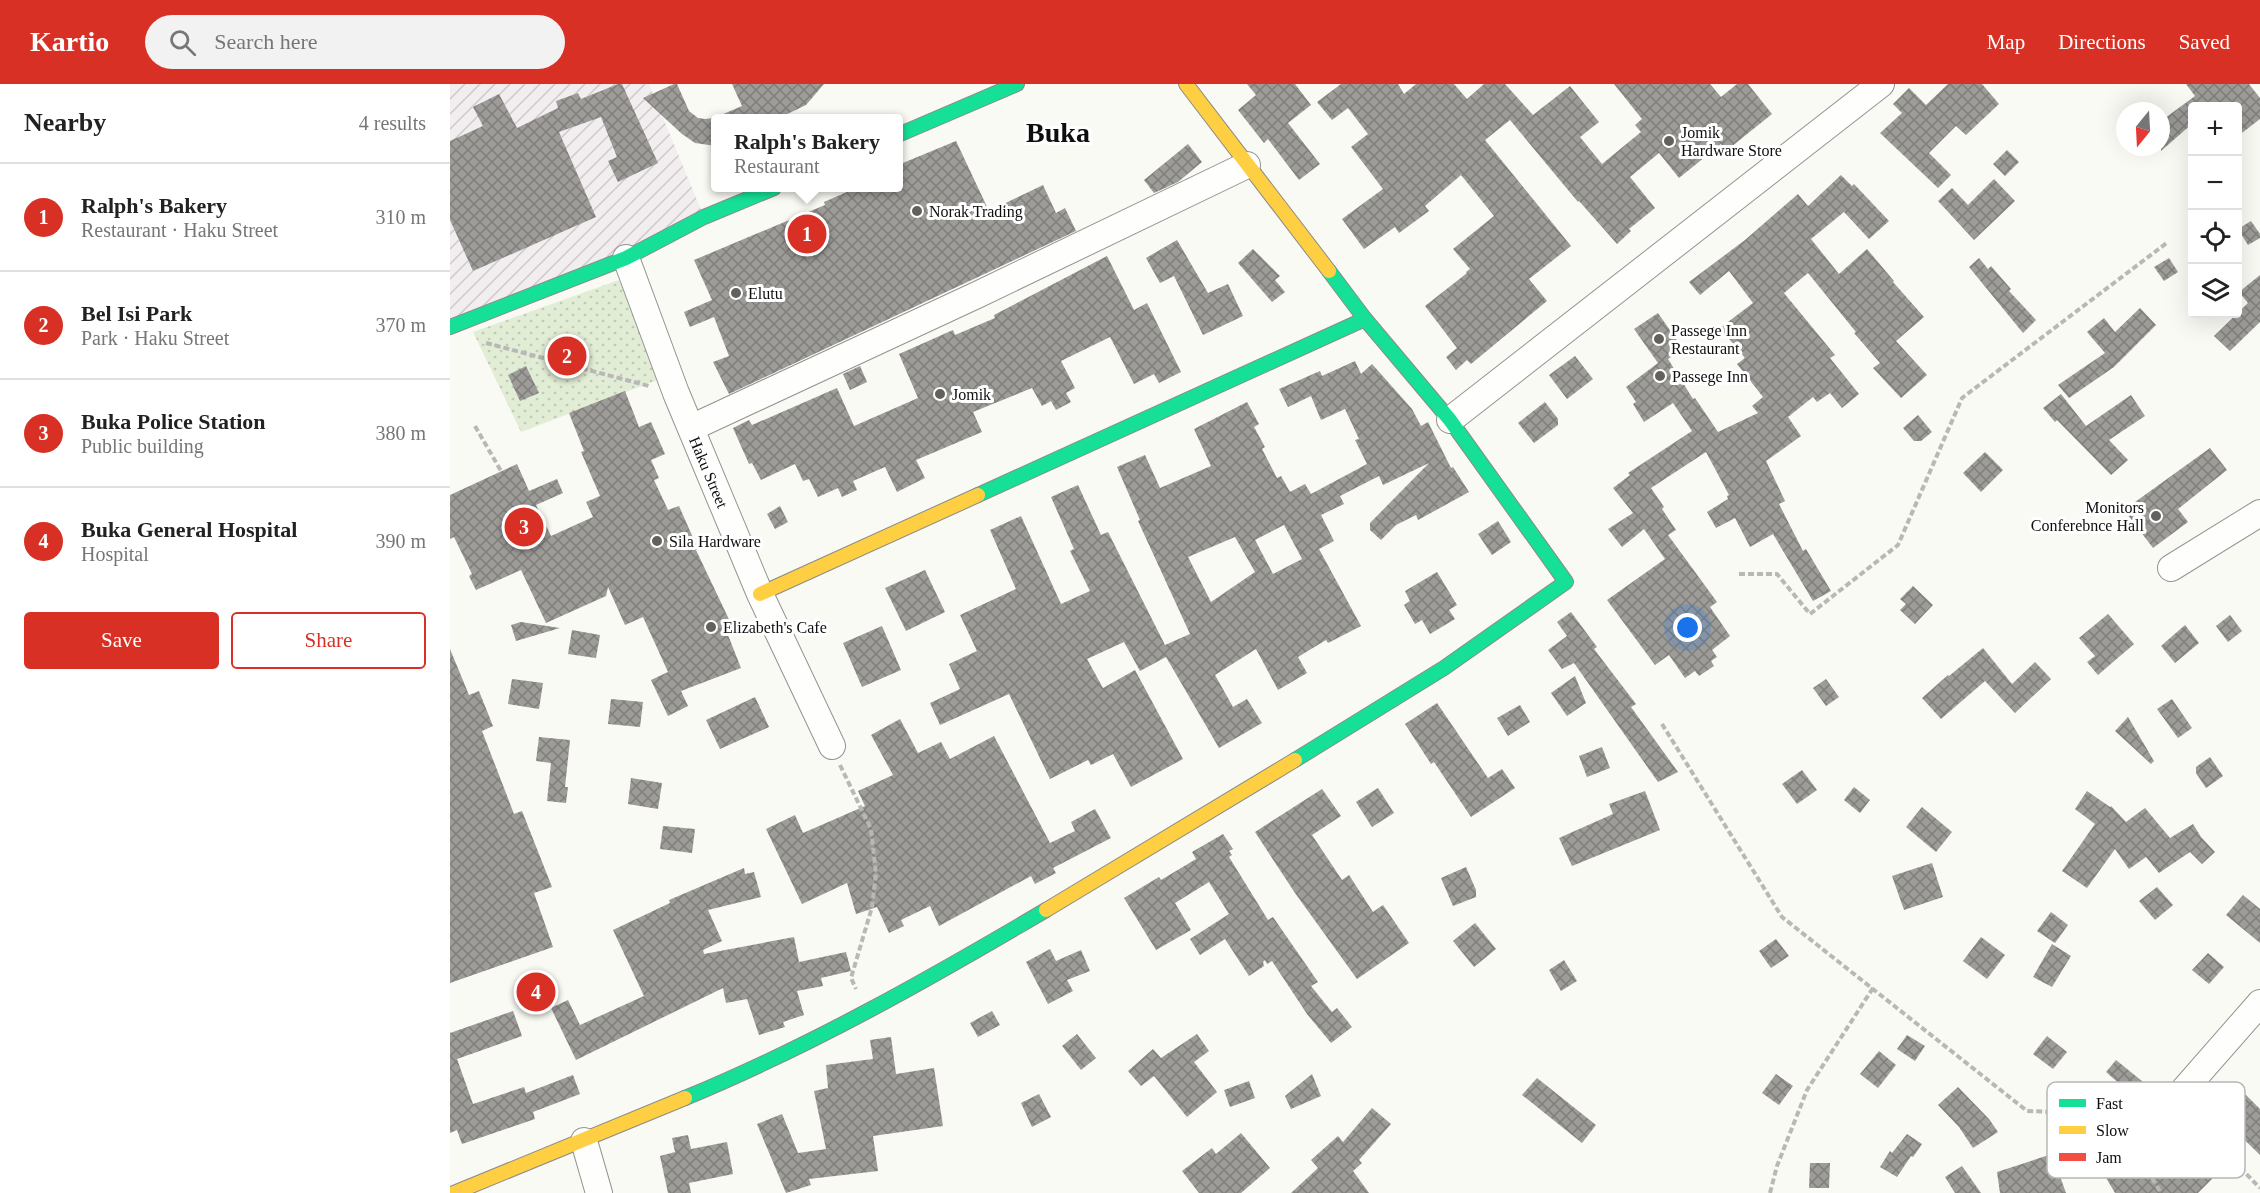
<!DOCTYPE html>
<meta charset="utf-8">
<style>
:root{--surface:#fff;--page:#f2f2f2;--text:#222;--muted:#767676;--line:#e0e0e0;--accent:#d93025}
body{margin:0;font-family:"Times New Roman",serif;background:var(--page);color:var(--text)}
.controls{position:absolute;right:18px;top:18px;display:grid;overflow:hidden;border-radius:6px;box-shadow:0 6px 24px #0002}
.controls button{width:54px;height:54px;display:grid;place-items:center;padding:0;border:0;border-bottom:2px solid var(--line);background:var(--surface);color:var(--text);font:30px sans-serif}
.compass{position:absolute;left:1666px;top:18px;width:54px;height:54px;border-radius:50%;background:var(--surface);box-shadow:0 6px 24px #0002;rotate:198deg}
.you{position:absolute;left:1238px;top:544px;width:21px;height:21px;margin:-15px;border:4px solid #fff;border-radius:50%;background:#1a73e8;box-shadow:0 0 0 9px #1a73e833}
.badge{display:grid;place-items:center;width:39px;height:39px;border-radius:50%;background:var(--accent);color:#fff;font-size:20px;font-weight:700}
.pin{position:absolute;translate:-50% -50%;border:3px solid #fff;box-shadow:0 2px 6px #0006}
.popup{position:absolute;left:261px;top:30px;width:192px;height:78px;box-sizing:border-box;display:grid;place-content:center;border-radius:6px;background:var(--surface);filter:drop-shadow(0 2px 4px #0005);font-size:20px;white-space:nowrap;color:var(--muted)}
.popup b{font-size:22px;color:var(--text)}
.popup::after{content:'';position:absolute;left:50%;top:100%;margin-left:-12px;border:12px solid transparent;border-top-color:var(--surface)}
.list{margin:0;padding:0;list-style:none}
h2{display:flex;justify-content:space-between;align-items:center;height:78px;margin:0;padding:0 24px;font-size:26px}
h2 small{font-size:20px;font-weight:400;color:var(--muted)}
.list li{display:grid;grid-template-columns:39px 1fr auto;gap:18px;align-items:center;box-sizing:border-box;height:108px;padding:0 24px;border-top:2px solid var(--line)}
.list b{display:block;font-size:22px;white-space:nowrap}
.list p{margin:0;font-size:20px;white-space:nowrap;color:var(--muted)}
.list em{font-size:20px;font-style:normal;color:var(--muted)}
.actions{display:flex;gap:12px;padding:18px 24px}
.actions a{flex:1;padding:14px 0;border:2px solid var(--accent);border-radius:6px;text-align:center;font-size:21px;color:var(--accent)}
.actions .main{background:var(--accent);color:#fff}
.icon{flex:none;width:33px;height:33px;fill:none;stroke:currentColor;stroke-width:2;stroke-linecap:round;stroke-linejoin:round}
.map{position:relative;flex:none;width:1810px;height:1109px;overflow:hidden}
header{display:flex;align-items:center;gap:36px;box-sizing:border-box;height:84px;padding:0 30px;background:var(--accent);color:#fff}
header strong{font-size:28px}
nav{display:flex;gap:33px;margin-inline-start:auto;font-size:21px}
.search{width:420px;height:54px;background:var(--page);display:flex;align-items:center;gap:15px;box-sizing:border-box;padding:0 21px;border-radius:33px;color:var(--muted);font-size:22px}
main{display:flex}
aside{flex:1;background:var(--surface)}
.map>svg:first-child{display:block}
</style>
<header>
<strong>Kartio</strong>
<div class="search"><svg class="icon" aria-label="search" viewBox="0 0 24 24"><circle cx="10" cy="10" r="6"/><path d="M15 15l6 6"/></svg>Search here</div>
<nav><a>Map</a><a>Directions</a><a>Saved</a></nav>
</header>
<main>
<aside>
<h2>Nearby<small>4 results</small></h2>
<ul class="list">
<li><span class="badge">1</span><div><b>Ralph's Bakery</b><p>Restaurant · Haku Street</p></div><em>310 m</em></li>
<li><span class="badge">2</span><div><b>Bel Isi Park</b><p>Park · Haku Street</p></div><em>370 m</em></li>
<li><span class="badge">3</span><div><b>Buka Police Station</b><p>Public building</p></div><em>380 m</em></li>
<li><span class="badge">4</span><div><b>Buka General Hospital</b><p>Hospital</p></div><em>390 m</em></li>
</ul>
<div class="actions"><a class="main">Save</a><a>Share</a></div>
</aside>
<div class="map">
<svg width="1810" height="1109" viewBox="0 0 1810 1109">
<defs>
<pattern id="industrial-furrows" width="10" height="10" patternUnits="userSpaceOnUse" patternTransform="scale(1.5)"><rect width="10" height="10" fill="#f2edef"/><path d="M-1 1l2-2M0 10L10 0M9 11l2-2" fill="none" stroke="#cecacc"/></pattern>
<pattern id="grass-dots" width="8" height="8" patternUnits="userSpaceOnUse" patternTransform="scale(1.5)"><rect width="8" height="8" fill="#e2edd6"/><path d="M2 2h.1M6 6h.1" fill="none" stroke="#c1cab6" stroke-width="1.8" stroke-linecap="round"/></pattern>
<pattern id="building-cross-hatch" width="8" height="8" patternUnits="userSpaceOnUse" patternTransform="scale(1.5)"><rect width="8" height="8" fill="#9e9c99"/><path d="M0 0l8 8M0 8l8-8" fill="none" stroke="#7f7e7b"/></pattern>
</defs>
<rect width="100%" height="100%" fill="#fafaf4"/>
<!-- industrial -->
<polygon fill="url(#industrial-furrows)" points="0,0 199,0 254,133 0,243"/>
<!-- grass -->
<polygon fill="url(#grass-dots)" points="169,196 210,295 71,348 23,248"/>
<!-- building -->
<g fill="url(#building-cross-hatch)" fill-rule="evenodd">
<polygon points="168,0 172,0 208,79 168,98 158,77 167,73 151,33 109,48 146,133 23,187 0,136 0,57 33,42 23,23 49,10 67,44 108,24 106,17 128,9 131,15"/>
<polygon points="224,0 227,0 239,27 248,34 255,35 264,34 292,22 282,0 374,0 356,21 329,34 266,34 266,62 245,59 232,50 193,14"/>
<polygon points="797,0 845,0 861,21 838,39 870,80 849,96 818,55 814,59 788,26 806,11"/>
<polygon points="891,0 948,0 954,10 966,0 1004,0 1017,15 1034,0 1055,0 1083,31 1120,2 1149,38 1130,53 1152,80 1191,48 1185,41 1192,35 1164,0 1260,0 1271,13 1287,0 1298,0 1322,30 1276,67 1271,60 1229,94 1209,69 1180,93 1205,124 1179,145 1181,147 1167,160 1129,117 1128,118 1060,36 1035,56 1121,162 1079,195 1097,217 1021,280 1017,276 1006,286 996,273 1007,264 975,222 1017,189 1016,188 1020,185 1003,165 1044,132 1011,91 975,122 979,127 949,149 945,143 914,165 892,135 933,105 901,63 918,50 898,24 882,36 867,18"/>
<polygon points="1498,0 1532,0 1549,20 1516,51 1506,42 1479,69 1501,91 1488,104 1430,49 1452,29 1443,20 1459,4 1476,21"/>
<polygon points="1736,0 1799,0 1810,14 1810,35 1788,52 1788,22 1743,22 1743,39 1711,67 1711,37 1745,12"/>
<polygon points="506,57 539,127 593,101 606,129 615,124 626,147 279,310 263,278 279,272 264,233 240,243 234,228 262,216 244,176 375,121 374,118 406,104 448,104 448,81"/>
<polygon points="738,60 752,78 728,98 704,109 694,96"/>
<polygon points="1557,66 1569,78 1555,92 1543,80"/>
<polygon points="1391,91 1402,102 1404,100 1439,137 1419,155 1394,128 1361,155 1389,190 1417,165 1444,197 1443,198 1474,233 1446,257 1477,291 1451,314 1423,284 1430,279 1404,249 1406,248 1358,189 1334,209 1385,271 1380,274 1409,310 1392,324 1380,309 1367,318 1363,313 1338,333 1351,352 1316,377 1335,417 1329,420 1353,467 1356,465 1381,507 1363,517 1323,450 1300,463 1285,434 1266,444 1257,428 1278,415 1277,412 1279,411 1256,368 1201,404 1214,423 1212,425 1226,446 1218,451 1267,518 1260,523 1280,552 1262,566 1267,573 1261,577 1264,582 1249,592 1245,587 1235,594 1219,571 1205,581 1157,516 1215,475 1194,445 1172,463 1158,445 1183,429 1163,404 1180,391 1178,389 1242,347 1223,319 1194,338 1183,320 1186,318 1176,303 1208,279 1184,245 1208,229 1233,265 1218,275 1243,315 1245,314 1268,348 1308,329 1302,322 1313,313 1287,280 1295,274 1270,244 1303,219 1279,187 1250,211 1239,198 1295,156 1348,110 1358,122"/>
<polygon points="1544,95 1565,117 1524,156 1488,117 1502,104 1518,121"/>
<polygon points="1801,137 1810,150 1810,154 1798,161 1788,145"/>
<polygon points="727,156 758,209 778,200 793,232 753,251 724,192 710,199 696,174"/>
<polygon points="803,165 830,192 825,196 835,208 822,218 788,179"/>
<polygon points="657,172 684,226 697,219 731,288 709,299 704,290 684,300 660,253 611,277 625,304 616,309 621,318 606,326 601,317 592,322 582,304 523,328 532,348 466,376 475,394 447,408 435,383 403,397 407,406 392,413 388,404 368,413 359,395 353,397 345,380 311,396 302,379 299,380 283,344 299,336 302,341 387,304 404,342 468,314 449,270 503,246 505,251 545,234 544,231"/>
<polygon points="1529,174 1538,185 1541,182 1561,205 1559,207 1586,236 1573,249 1519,183"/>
<polygon points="1719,174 1728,188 1714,197 1704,183"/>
<polygon points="1810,191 1810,238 1780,267 1764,252 1798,219 1789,208"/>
<polygon points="1690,224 1706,241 1664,283 1619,314 1608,301 1655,269 1637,248 1654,234 1665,248"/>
<polygon points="1125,272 1143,295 1117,315 1099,291"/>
<path d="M905,277L911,290L922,280L962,325L971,342L978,338L1001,384L1003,383L1019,408L968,436L966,431L946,441L931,456L920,446V439L979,379L933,401L929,392L890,412L894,420L871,431L884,457L869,465L911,542L878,559L876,556L848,573L857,589L828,606L806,565L765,591L783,623L797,615L812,639L769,664L716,573L690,587L674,558L637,575L653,604L685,586L733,675L681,703L663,670L641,681L638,676L600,695L559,610L490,641L480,619L510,605L499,580L527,567L510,531L566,505L540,446L571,432L611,520L640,507L620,467L624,465L601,413L628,401L651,451L658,448L715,561L740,550L688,437L690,436L667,383L695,371L710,404L761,382L744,345L797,318L809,340L804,343L815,363L812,365L827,394L831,392L840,408L855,400L861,410L917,380L905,356L909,355L895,325L871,336L861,312L838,323L829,305L870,287L872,292ZM834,441L852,475L823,490L805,456ZM785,453L805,488L761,518L738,473Z"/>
<polygon points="76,282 89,309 70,317 58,291"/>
<polygon points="410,282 417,298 400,306 393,290"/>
<polygon points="175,307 189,343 201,338 215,370 201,376 209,394 204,396 218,426 229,422 248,465 246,466 285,548 278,551 291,584 231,607 238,622 218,632 201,596 218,588 193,533 175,541 158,503 156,512 96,539 71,486 26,506 19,492 22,490 4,453 0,455 0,411 67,380 79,407 107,395 113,409 86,421 101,452 143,433 136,418 150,412 131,368 134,367 119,329"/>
<polygon points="1611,310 1636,342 1681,311 1695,332 1659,356 1678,376 1661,391 1607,336 1605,338 1593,324"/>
<polygon points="1095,318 1108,335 1108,341 1084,359 1068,339"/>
<polygon points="1468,331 1482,348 1471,357 1464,357 1453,344"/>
<polygon points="1760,364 1777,386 1728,425 1738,438 1703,464 1674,426"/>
<polygon points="1535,368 1553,386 1531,408 1513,389"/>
<polygon points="330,422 338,438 325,445 317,430"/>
<polygon points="1048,437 1061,458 1042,471 1028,450"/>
<polygon points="475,486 495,528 456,547 435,504"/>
<polygon points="987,488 1007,521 999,526 1005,535 980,550 972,536 965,540 954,521 960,517 955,507"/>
<polygon points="1463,502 1483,521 1465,540 1450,526 1456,520 1450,515"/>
<polygon points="1121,528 1147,563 1144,565 1186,620 1181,623 1228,688 1208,698 1124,579 1112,585 1098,566 1117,552 1107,538"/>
<polygon points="1658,530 1684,560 1648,591 1637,578 1645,572 1629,554"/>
<polygon points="1780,531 1792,547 1778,558 1766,542"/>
<polygon points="71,538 110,544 66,557 61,541"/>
<polygon points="1735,541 1749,559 1725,579 1711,562"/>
<polygon points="432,542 451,586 412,603 393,559"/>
<polygon points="122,546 150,551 146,574 118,570"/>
<polygon points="1533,564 1562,600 1585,578 1601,595 1565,629 1535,597 1491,635 1472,614 1498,591 1499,592"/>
<polygon points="0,565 19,611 29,607 43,642 32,647 64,730 72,727 102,803 84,809 103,863 0,899"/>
<polygon points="1125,592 1136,619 1117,632 1101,609"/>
<polygon points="62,595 93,599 89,625 58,620"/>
<polygon points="1376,595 1389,613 1376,622 1363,604"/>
<polygon points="305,613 319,643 270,665 256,636"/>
<polygon points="161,615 193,618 190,643 158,640"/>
<polygon points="1722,615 1742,644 1728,654 1707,625"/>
<polygon points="987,619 1038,694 1052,685 1065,704 1021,733 984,678 981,680 955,640"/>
<polygon points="1070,621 1080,638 1058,652 1047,634"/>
<polygon points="1678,633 1704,677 1701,680 1665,647"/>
<polygon points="450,635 468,669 491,658 500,675 544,652 600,759 625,747 621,738 645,725 661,754 603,784 606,789 585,800 581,792 489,842 480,822 451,836 454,842 439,849 427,823 406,830 397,799 352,820 316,745 345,731 353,749 415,722 408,707 443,691 421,651"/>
<polygon points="89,653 120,656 115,703 118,703 116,719 97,717 101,679 86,677"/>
<polygon points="1152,663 1160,684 1137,693 1129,672"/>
<polygon points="1760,673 1773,692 1756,704 1746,689 1746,683"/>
<polygon points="1352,686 1367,706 1347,720 1332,700"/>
<polygon points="181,694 212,699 208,725 178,720"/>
<polygon points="1404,703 1420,716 1410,729 1394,716"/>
<polygon points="928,704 944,729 922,743 906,718"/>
<polygon points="872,705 891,732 862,751 892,796 899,791 923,828 933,821 959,859 907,895 845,809 805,748"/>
<polygon points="1195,707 1210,746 1122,782 1109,754 1163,730 1159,720"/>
<polygon points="1637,707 1660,723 1661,722 1676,738 1695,724 1720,754 1743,740 1751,753 1765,768 1752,780 1740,768 1709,789 1696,773 1679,785 1665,765 1637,804 1612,787 1645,740 1625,725"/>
<polygon points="1472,723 1502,748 1486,768 1456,743"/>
<polygon points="213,742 245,745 242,769 210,765"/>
<polygon points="773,750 783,765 779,767 782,771 779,773 818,836 823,833 868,898 861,902 882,928 887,924 902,943 881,959 857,930 822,877 817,880 815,876 813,878 814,882 799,892 775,855 750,871 740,855 779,830 759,798 725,819 741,846 706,866 674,814 709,793 711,796 746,775 742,768"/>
<polygon points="1482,779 1493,813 1454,826 1442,792"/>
<polygon points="1016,783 1026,806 1026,813 1003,822 991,794"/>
<polygon points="294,784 295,790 304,788 311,813 258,826 272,857 253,866 254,870 344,853 349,878 396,868 401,887 371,894 373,902 347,907 354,931 333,938 335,943 309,951 297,915 276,919 273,904 126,976 101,924 118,916 130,941 194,912 163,846 220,819 219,816"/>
<polygon points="1707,803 1723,821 1705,836 1689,817"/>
<polygon points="1793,811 1810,825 1810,859 1776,831"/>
<polygon points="1601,828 1618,841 1605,859 1587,847"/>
<polygon points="1025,839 1046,865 1024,883 1003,857"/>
<polygon points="1531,853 1555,871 1537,895 1513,877"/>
<polygon points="1326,855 1339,872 1321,884 1309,867"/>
<polygon points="1602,860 1621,872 1602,903 1583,893"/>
<polygon points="600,865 606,877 631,866 640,887 617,896 623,907 598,920 576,878"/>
<polygon points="1758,869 1774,883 1759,900 1742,886"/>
<polygon points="1114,876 1127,897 1111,907 1099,886"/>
<polygon points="63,927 72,952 7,975 23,1020 74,1003 76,1009 123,991 130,1010 83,1028 85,1035 12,1060 7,1046 0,1049 0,949"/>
<polygon points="542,927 550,941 528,953 520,939"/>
<polygon points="627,950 646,974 631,986 612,962"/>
<polygon points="747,950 759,967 744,978 767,1008 737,1033 704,992 691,1002 678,987 703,965 711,974"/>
<polygon points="1457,951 1475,962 1465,977 1447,965"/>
<polygon points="1597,952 1617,968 1603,985 1583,970"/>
<polygon points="441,953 446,990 484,984 493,1042 423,1052 428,1087 359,1095 361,1101 336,1109 307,1040 332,1030 348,1069 376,1065 364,1007 378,1004 376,981 423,975 420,956"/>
<polygon points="1429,967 1446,981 1428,1004 1410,990"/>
<polygon points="1666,976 1708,1010 1695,1022 1656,988"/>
<polygon points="862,990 871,1012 841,1025 835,1012"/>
<polygon points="1326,990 1343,1002 1329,1021 1312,1009"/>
<polygon points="1087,994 1146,1041 1132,1059 1072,1011"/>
<polygon points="799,997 805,1014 780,1023 774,1006"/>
<polygon points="1508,1003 1539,1035 1548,1048 1523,1064 1509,1043 1488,1021"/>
<polygon points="1793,1008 1810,1025 1810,1071 1765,1027 1781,1012 1785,1016"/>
<polygon points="589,1010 601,1033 582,1043 571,1019"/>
<polygon points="922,1024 941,1040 909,1076 912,1079 903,1087 919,1109 841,1109 868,1084 861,1076 888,1052 893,1058"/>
<polygon points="1724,1036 1772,1085 1748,1109 1665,1109 1636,1060 1658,1047 1665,1059 1672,1056 1677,1062 1692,1088 1723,1057 1712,1047"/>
<polygon points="791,1049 820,1084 791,1109 749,1109 732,1087 762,1064 766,1070"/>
<polygon points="1457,1050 1472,1060 1463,1073 1461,1072 1447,1093 1430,1083 1440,1067 1442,1069"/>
<polygon points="238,1051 241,1065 277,1058 283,1090 239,1099 241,1109 218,1109 210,1072 225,1068 222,1054"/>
<polygon points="1602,1070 1616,1109 1550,1109 1547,1088"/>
<polygon points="1360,1079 1380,1079 1379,1104 1359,1104"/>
<polygon points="1512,1082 1531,1109 1505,1109 1495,1093"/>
</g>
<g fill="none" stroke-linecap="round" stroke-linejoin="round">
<defs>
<g id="street">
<polyline points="176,174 226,309 310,510 382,662"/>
<polyline points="1000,336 1431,0"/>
<polyline points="241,344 529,210 797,81"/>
<polyline points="1721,484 1810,429"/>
<polyline points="1685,1050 1725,1016 1810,919"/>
<polyline points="134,1057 149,1109"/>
</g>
<g id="fast">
<polyline points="448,51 567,0"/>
<polyline points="0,243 176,174 254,133 324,104"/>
<polyline points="528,411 915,235"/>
<polyline points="845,676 994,584 1116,498 1000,336 915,235 879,187"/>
<path d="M235,1014C361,962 479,895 596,826"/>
</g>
<g id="slow">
<polyline points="736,0 879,187"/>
<polyline points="310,510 528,411"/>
<polyline points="596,826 845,676"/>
<polyline points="4,1109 235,1014"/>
</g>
</defs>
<!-- street casing -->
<use href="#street" stroke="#949492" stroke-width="28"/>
<!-- fast casing -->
<use href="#fast" stroke="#8b8b88" stroke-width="16"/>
<!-- slow casing -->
<use href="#slow" stroke="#8b8b88" stroke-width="16"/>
<!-- path -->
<g stroke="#b8b8b7" stroke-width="4" stroke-dasharray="6 3" stroke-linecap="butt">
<polyline points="36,259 199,302"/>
<polyline points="25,342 51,387"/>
<polyline points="1289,490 1327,490 1360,530 1448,461 1512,314 1718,158"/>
<polyline points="1212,640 1332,833 1577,1027 1634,1029 1666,1042"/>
<polyline points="390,681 421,745 426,790 422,823 401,894 406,905"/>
<polyline points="1740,1032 1810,1104"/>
<polyline points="1692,1069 1702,1094 1711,1109"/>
<polyline points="1320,1109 1327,1082 1357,1006 1423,904"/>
</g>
<!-- street -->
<use href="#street" stroke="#fefefd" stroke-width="26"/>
<!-- fast -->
<use href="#fast" stroke="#16e098" stroke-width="14"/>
<!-- slow -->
<use href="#slow" stroke="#ffcf43" stroke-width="14"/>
</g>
<!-- markers -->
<g fill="#61615e" stroke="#fff" stroke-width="2">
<circle cx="1219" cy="57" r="6"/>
<circle cx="467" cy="127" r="6"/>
<circle cx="286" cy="209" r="6"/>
<circle cx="1209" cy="255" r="6"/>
<circle cx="1210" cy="292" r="6"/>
<circle cx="490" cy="310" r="6"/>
<circle cx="1706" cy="432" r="6"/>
<circle cx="207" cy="457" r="6"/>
<circle cx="261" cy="543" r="6"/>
</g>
<g text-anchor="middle" stroke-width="6" stroke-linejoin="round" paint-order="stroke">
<!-- poi labels -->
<g font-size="16" fill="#0e0e0e" stroke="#fff" text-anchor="start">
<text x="1231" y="54">Jomik<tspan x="1231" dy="18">Hardware Store</tspan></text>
<text x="479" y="133">Norak Trading</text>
<text x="298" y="215">Elutu</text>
<text x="1221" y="252">Passege Inn<tspan x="1221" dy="18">Restaurant</tspan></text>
<text x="1222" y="298">Passege Inn</text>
<text x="502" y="316">Jomik</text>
<text x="1694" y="429" text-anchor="end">Monitors<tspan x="1694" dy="18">Conferebnce Hall</tspan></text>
<text x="219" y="463">Sila Hardware</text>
<text x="273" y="549">Elizabeth's Cafe</text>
</g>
<!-- street labels -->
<g font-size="16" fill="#0e0e0e" stroke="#fff">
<text transform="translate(259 388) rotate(67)" y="6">Haku Street</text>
</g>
<!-- town labels -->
<g font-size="28" font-weight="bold" fill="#0e0e0e" stroke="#fff">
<text x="608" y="58">Buka</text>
</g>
</g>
<!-- legend -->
<rect x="1597" y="998" width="198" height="96" rx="9" fill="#fff" stroke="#b7b7b7" stroke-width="1.5"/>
<rect x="1609" y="1015" width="27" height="8" fill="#16e098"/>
<rect x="1609" y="1042" width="27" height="8" fill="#ffcf43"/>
<rect x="1609" y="1069" width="27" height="8" fill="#f24e42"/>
<g font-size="16" fill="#0e0e0e">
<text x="1646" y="1025">Fast</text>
<text x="1646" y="1052">Slow</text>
<text x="1646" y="1079">Jam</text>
</g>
</svg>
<div class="controls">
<button>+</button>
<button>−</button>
<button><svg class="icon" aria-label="locate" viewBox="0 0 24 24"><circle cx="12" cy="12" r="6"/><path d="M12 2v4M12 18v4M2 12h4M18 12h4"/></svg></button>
<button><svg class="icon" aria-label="layers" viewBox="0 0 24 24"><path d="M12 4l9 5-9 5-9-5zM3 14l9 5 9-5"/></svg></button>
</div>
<svg class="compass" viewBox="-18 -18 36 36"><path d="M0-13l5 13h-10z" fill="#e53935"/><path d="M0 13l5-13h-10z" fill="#767676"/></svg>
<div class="you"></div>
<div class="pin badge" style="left:357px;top:150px">1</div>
<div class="popup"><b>Ralph's Bakery</b>Restaurant</div>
<div class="pin badge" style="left:117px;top:272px">2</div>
<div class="pin badge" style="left:74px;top:443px">3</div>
<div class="pin badge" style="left:86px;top:908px">4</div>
</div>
</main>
